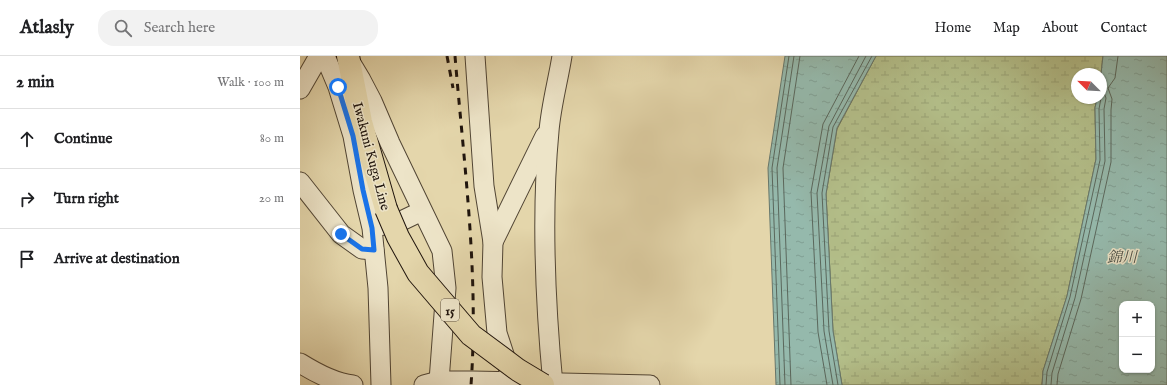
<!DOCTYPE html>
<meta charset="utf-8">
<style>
:root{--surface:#fff;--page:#f2f2f2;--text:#202124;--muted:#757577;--line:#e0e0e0}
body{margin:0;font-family:"IM FELL English","Noto Serif JP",serif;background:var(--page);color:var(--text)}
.controls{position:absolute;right:12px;bottom:12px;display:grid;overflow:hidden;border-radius:8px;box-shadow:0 1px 3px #0004}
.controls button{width:36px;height:36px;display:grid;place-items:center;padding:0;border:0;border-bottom:1px solid var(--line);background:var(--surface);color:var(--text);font:20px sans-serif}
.compass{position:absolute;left:771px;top:12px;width:36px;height:36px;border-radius:50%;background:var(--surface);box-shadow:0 1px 3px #0004;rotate:294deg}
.stop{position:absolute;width:12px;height:12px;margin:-9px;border:3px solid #1a73e8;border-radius:50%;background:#fff}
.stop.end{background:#1a73e8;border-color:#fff;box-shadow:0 1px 4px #0008}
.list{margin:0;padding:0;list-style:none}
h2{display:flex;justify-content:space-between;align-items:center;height:52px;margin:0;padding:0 16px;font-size:17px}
h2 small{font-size:13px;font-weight:400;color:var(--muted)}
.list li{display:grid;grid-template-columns:26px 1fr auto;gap:12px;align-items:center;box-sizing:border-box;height:60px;padding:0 16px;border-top:1px solid var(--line)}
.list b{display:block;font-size:15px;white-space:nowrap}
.list em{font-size:13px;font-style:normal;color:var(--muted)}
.icon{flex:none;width:22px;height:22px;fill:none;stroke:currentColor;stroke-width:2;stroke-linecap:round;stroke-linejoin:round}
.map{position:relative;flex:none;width:867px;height:329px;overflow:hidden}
header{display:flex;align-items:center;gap:24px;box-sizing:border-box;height:56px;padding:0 20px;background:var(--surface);border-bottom:1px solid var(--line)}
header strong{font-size:19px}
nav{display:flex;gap:22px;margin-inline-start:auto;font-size:14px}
.search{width:280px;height:36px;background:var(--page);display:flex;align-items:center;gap:10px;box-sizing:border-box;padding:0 14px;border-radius:16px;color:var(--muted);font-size:15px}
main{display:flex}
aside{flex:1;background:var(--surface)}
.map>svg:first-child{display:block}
</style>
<header>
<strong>Atlasly</strong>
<div class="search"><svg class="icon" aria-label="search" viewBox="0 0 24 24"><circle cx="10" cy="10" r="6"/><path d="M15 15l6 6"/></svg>Search here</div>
<nav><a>Home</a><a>Map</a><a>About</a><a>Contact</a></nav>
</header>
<main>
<aside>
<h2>2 min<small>Walk · 100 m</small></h2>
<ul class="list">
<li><svg class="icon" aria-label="ahead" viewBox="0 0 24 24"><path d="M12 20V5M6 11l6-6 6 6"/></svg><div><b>Continue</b></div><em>80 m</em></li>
<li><svg class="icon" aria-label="right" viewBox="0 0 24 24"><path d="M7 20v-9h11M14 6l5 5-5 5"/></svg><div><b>Turn right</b></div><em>20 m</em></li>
<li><svg class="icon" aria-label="arrive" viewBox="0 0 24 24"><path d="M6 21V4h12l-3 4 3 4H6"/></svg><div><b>Arrive at destination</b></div></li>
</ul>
</aside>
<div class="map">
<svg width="867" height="329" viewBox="0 0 867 329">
<defs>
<pattern id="wetland-marsh" width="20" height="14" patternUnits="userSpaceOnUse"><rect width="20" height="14" fill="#b3be89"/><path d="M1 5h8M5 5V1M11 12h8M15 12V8" fill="none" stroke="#9aa275"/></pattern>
<pattern id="water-ripples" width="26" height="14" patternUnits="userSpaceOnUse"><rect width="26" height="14" fill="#95b9ac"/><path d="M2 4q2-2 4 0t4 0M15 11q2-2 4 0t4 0" fill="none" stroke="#809e93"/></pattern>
</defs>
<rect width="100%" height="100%" fill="#e4d6ab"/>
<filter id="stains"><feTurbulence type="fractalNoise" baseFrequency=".005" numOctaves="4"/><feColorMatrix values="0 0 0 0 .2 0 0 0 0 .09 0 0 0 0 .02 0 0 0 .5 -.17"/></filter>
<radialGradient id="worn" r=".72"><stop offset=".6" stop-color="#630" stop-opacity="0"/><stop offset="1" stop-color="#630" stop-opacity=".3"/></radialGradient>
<!-- wetland -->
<polygon fill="url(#wetland-marsh)" stroke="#6a6a4b" points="576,0 803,0 801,18 777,18 777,42 797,42 795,52 796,103 767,240 743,315 742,329 542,329 533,275 526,138 537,73"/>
<!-- water -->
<g fill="url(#water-ripples)" stroke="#66776c" fill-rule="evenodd">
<polygon points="485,0 576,0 537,72 526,138 533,275 542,329 476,329 468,112"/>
<path d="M803,0H867V329H742L743,315L767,240L796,103L795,52L797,42H801V18ZM822,248H852V314H822Z"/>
</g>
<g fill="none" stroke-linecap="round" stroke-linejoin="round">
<!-- shore -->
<g stroke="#5a675c" stroke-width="1">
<polyline points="480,329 472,112 489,0"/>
<polyline points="485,329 477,112 494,0"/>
<polyline points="491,329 483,112 500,0"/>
<polyline points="527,329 518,276 511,136 523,68 559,0"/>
<polyline points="533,329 524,275 517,137 529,70 566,0"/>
<polyline points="538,329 529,275 522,137 533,71 572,0"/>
<polyline points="746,329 747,316 770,241 800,104 799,53 801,42"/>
<polyline points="751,329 752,317 775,242 805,105 804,53 806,42 804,37 801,34"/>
<polyline points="757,329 758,318 781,243 811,106 811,54 812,43 808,32 815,22 818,0"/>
</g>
<defs>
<g id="minor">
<polyline points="25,0 38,31 53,80 63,134 72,172 78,232 81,329"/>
<polyline points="175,0 184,130 193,186 192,221 197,277 214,329"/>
<polyline points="52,9 61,24 72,45 90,87 142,195 146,232 139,325"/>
<polyline points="0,33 19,0"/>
<polyline points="0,126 41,178 62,193 74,194"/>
<polyline points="79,170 97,167 122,155"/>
<polyline points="193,186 245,80"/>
<path d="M0,307C16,317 34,327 53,329"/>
<polyline points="124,329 139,325 172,325 350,329"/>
<path d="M253,329C245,245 241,159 249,75C251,50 258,25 262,0"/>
</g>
<polyline id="major" points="48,0 61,66 86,153"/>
</defs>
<!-- minor casing -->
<use href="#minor" stroke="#514534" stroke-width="21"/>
<!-- major casing -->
<use href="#major" stroke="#20150d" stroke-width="24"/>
<!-- minor -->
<use href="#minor" stroke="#ede4c8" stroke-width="19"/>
<!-- major -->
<use href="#major" stroke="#e4d6ab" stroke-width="22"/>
<!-- rail -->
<g stroke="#20150d" stroke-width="3" stroke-dasharray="7 7" stroke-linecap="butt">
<polyline points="147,0 153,32"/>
<path d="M155,0C164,109 179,219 171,329"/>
</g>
<defs>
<polyline id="major-bridge" points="86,153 98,181 118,217 171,279 218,314 243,329"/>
</defs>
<!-- major-bridge casing -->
<use href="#major-bridge" stroke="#20150d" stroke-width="24" stroke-linecap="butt"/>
<!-- major-bridge -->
<use href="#major-bridge" stroke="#e4d6ab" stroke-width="22"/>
</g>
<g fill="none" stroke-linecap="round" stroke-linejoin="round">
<!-- route -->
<polyline stroke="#1a73e8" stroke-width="5" points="38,31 53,80 63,134 72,172 74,194 62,193 41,178"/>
</g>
<g text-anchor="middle" stroke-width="3" stroke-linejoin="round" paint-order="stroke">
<!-- shield labels -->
<rect fill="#ede4c8" stroke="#5e5345" stroke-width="1" x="141" y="243" width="18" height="22" rx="3"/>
<g font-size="13" font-weight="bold" fill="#20150d">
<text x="150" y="259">15</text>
</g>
<!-- street labels -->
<g font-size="14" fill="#20150d" stroke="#ede4c8">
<text transform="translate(72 100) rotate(75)" y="5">Iwakuni Kuga Line</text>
</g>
<!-- water labels -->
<g font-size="15" font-style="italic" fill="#494e45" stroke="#ede4c8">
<text x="822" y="206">錦川</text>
</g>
</g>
<rect width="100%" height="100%" filter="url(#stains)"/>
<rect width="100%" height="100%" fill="url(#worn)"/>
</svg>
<div class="controls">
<button>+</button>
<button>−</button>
</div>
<svg class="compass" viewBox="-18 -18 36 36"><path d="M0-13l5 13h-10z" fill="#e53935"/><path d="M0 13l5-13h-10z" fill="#757577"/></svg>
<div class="stop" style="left:38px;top:31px"></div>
<div class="stop end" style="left:41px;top:178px"></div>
</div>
</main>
